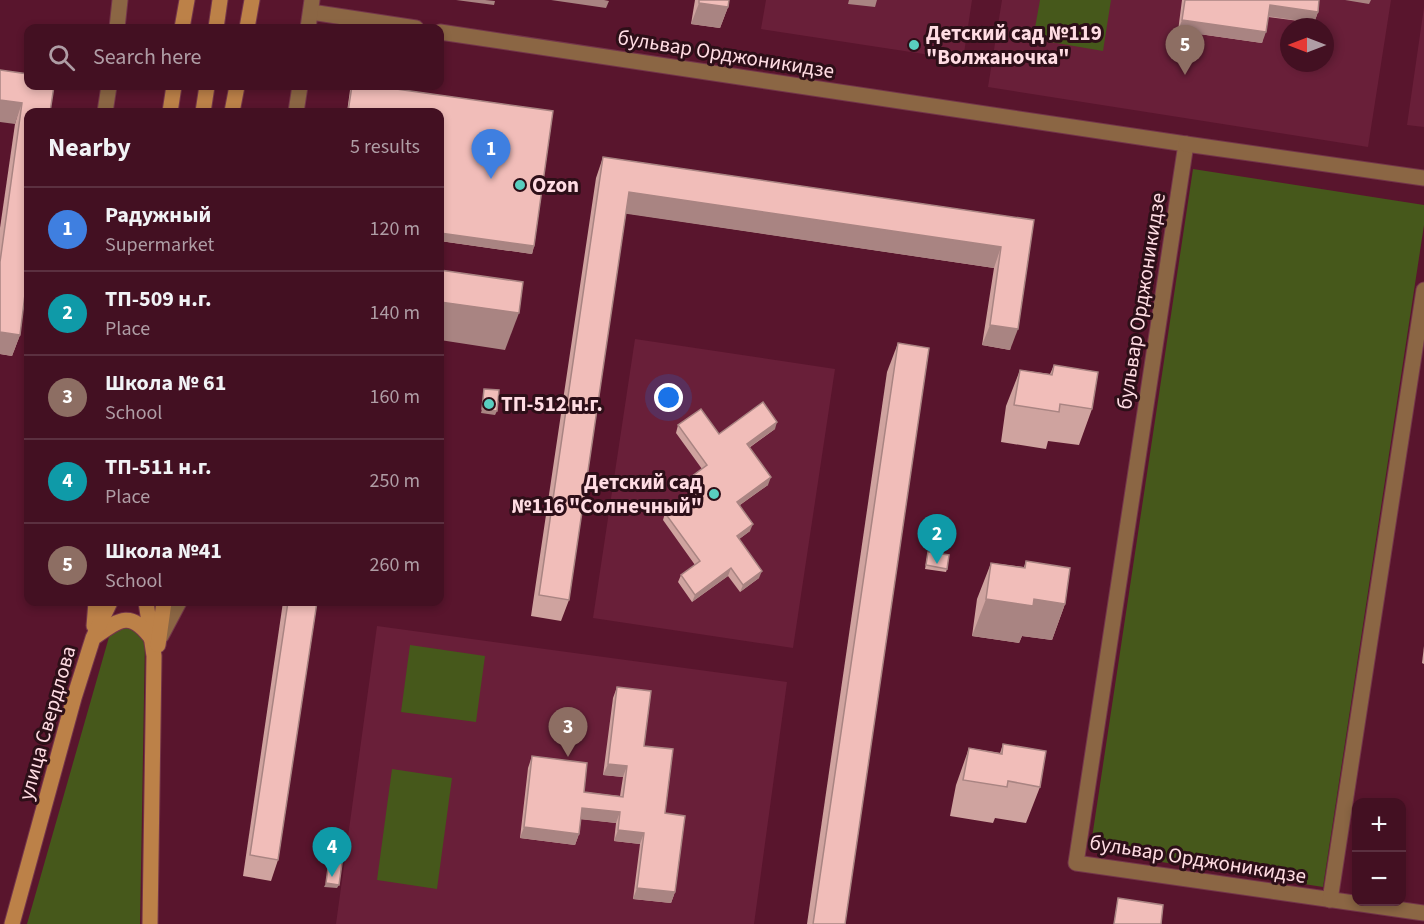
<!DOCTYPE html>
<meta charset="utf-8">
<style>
:root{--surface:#431022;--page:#4a192a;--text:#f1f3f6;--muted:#af9da5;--line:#5b3040;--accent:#bca0f2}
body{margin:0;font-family:"Source Sans 3",sans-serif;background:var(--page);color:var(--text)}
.controls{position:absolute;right:18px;bottom:18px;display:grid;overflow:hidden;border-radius:12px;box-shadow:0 3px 9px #0003}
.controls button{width:54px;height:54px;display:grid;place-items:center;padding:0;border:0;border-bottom:2px solid var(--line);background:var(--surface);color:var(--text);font:30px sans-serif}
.compass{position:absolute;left:1280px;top:18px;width:54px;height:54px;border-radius:50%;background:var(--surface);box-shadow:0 3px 9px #0003;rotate:270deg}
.you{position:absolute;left:669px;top:398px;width:21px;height:21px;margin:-15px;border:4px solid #fff;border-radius:50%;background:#1a73e8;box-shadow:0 0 0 9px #1a73e833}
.badge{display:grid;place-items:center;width:39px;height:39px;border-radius:50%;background:var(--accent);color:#fff;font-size:20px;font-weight:700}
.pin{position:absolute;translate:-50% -50px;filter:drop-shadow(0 2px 3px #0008)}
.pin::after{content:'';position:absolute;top:32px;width:21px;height:18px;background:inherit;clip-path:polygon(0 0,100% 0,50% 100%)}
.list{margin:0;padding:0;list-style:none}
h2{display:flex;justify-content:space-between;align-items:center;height:78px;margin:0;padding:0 24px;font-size:26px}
h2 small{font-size:20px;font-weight:400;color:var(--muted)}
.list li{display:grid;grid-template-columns:39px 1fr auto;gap:18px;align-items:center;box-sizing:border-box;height:84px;padding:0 24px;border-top:2px solid var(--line)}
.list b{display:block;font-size:22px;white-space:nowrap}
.list p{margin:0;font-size:20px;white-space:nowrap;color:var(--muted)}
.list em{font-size:20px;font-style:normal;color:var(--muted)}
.icon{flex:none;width:33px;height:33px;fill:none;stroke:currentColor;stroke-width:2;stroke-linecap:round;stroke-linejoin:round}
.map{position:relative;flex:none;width:1424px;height:924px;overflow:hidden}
.search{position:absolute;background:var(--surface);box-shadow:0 3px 9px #0003;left:24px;top:24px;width:420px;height:66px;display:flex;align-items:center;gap:15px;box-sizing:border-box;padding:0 21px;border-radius:12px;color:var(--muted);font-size:22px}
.panel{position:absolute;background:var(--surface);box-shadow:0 3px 9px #0003;left:24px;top:108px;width:420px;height:498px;border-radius:12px}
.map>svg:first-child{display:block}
</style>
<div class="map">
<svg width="1424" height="924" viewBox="0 0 1424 924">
<rect width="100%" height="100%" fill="#59152d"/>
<!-- built -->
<g fill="#691f39" fill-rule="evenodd">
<polygon points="766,0 972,0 963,60 761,29"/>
<path d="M1002,0H1391L1368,147L988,87ZM1289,27H1325V63H1289Z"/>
<polygon points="1424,7 1424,127 1407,125"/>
<polygon points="635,339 835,369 793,648 593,618"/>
<polygon points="377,626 787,682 754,924 336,924"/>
</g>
<!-- green -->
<g fill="#46581b">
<polygon points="1040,0 1111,0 1103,51 1033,39"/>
<polygon points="1193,169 1424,205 1424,225 1323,887 1090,851"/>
<polygon points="133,626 145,641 140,924 27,924 109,637 116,628"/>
<polygon points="410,645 485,656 476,722 401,712"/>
<polygon points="392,769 452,778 437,889 377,880"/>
</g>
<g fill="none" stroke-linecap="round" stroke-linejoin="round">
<defs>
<g id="street">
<polyline points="311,12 416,28"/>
<polyline points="117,28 120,0"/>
<polyline points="308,28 312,0"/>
<polyline points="440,32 1186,144 1076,863 1424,913"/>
<polyline points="105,112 109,86"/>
<polyline points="296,112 300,86"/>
<polyline points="1186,144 1424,178"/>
<polyline points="161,636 179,602"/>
<polyline points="1330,900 1424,290"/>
</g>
<g id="secondary">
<polyline points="182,28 187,0"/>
<polyline points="216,28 220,0"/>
<polyline points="247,28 252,0"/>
<polyline points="170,112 174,86"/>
<polyline points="203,112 207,86"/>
<polyline points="232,112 237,86"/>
<polyline points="146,602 154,656 150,924"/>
<polyline points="94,626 96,602"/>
<path d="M96,636C121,618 131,611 152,639"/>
<polyline points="158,645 164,602"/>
<polyline points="12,924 74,698 93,638 110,602"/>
</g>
</defs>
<!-- street casing -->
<use href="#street" stroke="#74354a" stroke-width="17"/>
<!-- secondary casing -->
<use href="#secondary" stroke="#74354a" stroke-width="17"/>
<!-- street -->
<use href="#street" stroke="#8b6644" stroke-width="15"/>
<!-- secondary -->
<use href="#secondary" stroke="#bc8148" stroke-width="15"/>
</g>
<!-- wall -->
<g fill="#cfa39f">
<polygon points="695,0 729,0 728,7 720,28 691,24"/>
<polygon points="1182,0 1319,0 1318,12 1314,23 1268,17 1262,43 1178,31"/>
<polygon points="28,74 20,335 12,356 0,354 0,228 15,124"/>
<polygon points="351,86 375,86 553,111 534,246 532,254 440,241 440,112 347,112 350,90"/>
<polygon points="603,157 1034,220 1010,350 982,345 994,268 625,213 569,600 561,621 531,616 596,178"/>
<polygon points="898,343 845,924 807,924 887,372"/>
<polygon points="1054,365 1092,409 1079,445 1048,441 1046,449 1001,442 1006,406 1020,370 1050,374"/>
<polygon points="678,425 719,434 775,429 749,448 768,485 740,505 750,531 739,539 759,578 740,592 728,576 692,602 678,582 681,575 695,565 663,520 665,513 694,492 688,485 691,477 702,469 676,433"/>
<polygon points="928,552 947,569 946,572 925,569"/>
<polygon points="1026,561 1065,604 1052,640 1022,636 1019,643 972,636 977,599 991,563 1024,567"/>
<polygon points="283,602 317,602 278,860 271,881 243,876"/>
<polygon points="1424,646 1424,664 1422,663"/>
<polygon points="617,687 644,746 665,813 675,892 671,903 633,899 640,844 614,841 616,823 581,819 579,834 575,845 520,838 528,768 532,756 584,792 620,796 623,777 603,775 613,698"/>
<polygon points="1003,744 1040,787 1026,823 995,818 993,823 950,816 956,785 969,748 1000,753"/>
</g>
<!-- shaded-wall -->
<g fill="#a98482">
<polygon points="456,0 485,0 495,1 494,5"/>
<polygon points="551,0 604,0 609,1 606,8"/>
<polygon points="849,0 877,0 875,7 848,4"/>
<polygon points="1345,0 1371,0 1369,4"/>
<polygon points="699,3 728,7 720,28 691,24"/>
<polygon points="1270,5 1318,12 1314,23 1266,16"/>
<polygon points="1182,20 1266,32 1262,43 1178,31"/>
<polygon points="0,100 22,103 15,124 0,122"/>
<polygon points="629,192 1001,247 994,268 621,213"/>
<polygon points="440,233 534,246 532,254 440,241"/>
<polygon points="440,302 519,313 505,350 440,340"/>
<polygon points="990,325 1018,329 1010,350 982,345"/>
<polygon points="0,332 20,335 12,356 0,354"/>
<polygon points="482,409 497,411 495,415 481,413"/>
<polygon points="777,422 775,429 744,451 747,444"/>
<polygon points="771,477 768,485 734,509 737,502"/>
<polygon points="753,524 750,531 734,543 737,536"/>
<polygon points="731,568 728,576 692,602 695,595"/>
<polygon points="762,571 759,578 740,592 743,585"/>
<polygon points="986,599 1034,599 1065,604 1052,640 1022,636 1019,643 972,636"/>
<polygon points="608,764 627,766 623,777 603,775"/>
<polygon points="582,808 620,812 616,823 578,819"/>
<polygon points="524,827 579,834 575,845 520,838"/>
<polygon points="618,830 644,833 640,844 614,841"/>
<polygon points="326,883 339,885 337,888 324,887"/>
<polygon points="637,888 675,892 671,903 633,899"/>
</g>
<!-- building -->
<g fill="#f1bdb9" stroke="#a98482" stroke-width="1.5">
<polygon points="699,0 729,0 728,7 699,3"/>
<polygon points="1185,0 1319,0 1318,12 1270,5 1266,32 1182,20"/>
<polygon points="0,70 28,74 28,86 54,86 50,112 28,112 28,270 20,335 0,332 0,262 22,103 0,100"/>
<polygon points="352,86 375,86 553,111 534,246 440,233 440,112 348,112"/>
<polygon points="603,157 1034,220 1018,329 990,325 1001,247 629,192 569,600 539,595"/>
<polygon points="440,270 523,282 519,313 440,302"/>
<polygon points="898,343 929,348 845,924 813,924"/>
<polygon points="1054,365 1098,372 1092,409 1060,404 1059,412 1014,405 1020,370 1052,375"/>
<polygon points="484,389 499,390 497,411 482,409"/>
<polygon points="763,402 777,422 747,444 771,477 737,502 753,524 737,536 762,571 743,585 731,568 695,595 681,575 700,561 665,513 699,489 691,477 707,465 678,425 701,409 719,434"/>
<polygon points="928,552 949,555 947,569 926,565"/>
<polygon points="1026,561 1070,568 1065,604 1034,599 1033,606 986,599 991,563 1025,568"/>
<polygon points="288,602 317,602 278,860 250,855"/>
<polygon points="617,687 651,691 644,746 673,749 665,813 685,816 675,892 637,888 644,833 618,830 620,812 582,808 579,834 524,827 532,756 587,763 584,792 623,797 627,766 608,764"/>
<polygon points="1003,744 1046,751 1040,787 1008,781 1007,787 963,780 969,748 1002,754"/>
<polygon points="329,861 342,863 339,885 326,883"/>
<polygon points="1118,898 1163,905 1161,924 1114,924"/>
</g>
<!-- markers -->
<g fill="#59cebf" stroke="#2d0f18" stroke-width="2">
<circle cx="914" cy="45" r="6"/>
<circle cx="520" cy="185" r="6"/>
<circle cx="489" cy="404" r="6"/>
<circle cx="714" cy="494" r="6"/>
</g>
<g text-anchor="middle" stroke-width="6" stroke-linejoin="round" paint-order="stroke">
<!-- poi labels -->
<g font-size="21" font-weight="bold" fill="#ffdce3" stroke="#2d0f18" text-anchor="start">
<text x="926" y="40">Детский сад №119<tspan x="926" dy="24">"Волжаночка"</tspan></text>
<text x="532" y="192">Ozon</text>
<text x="501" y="411">ТП-512 н.г.</text>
<text x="702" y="489" text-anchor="end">Детский сад<tspan x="702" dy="24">№116 "Солнечный"</tspan></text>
</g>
<!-- street labels -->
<g font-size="21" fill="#ffdce3" stroke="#2d0f18">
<text transform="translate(726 54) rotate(9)" y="7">бульвар Орджоникидзе</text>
<text transform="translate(1141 301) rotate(-81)" y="7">бульвар Орджоникидзе</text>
<text transform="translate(47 723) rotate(-74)" y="7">улица Свердлова</text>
<text transform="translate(1198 859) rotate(9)" y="7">бульвар Орджоникидзе</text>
</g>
</g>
</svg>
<div class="controls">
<button>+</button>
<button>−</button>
</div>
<svg class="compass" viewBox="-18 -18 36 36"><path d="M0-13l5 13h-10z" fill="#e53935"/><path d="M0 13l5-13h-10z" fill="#af9da5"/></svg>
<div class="you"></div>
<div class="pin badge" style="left:491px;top:179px;background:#3f7fe0">1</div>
<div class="pin badge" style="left:937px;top:564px;background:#0f9aa8">2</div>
<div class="pin badge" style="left:568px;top:757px;background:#8d6e63">3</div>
<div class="pin badge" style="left:332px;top:877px;background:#0f9aa8">4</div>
<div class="pin badge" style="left:1185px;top:75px;background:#8d6e63">5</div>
<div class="search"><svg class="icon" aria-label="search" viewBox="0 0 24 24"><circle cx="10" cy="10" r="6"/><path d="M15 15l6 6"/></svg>Search here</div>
<section class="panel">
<h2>Nearby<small>5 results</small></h2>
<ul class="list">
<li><span class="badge" style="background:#3f7fe0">1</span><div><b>Радужный</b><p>Supermarket</p></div><em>120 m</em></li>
<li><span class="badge" style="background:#0f9aa8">2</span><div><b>ТП-509 н.г.</b><p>Place</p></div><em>140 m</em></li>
<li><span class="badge" style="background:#8d6e63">3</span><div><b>Школа № 61</b><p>School</p></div><em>160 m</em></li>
<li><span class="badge" style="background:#0f9aa8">4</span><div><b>ТП-511 н.г.</b><p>Place</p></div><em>250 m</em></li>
<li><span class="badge" style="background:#8d6e63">5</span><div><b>Школа №41</b><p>School</p></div><em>260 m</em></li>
</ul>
</section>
</div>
